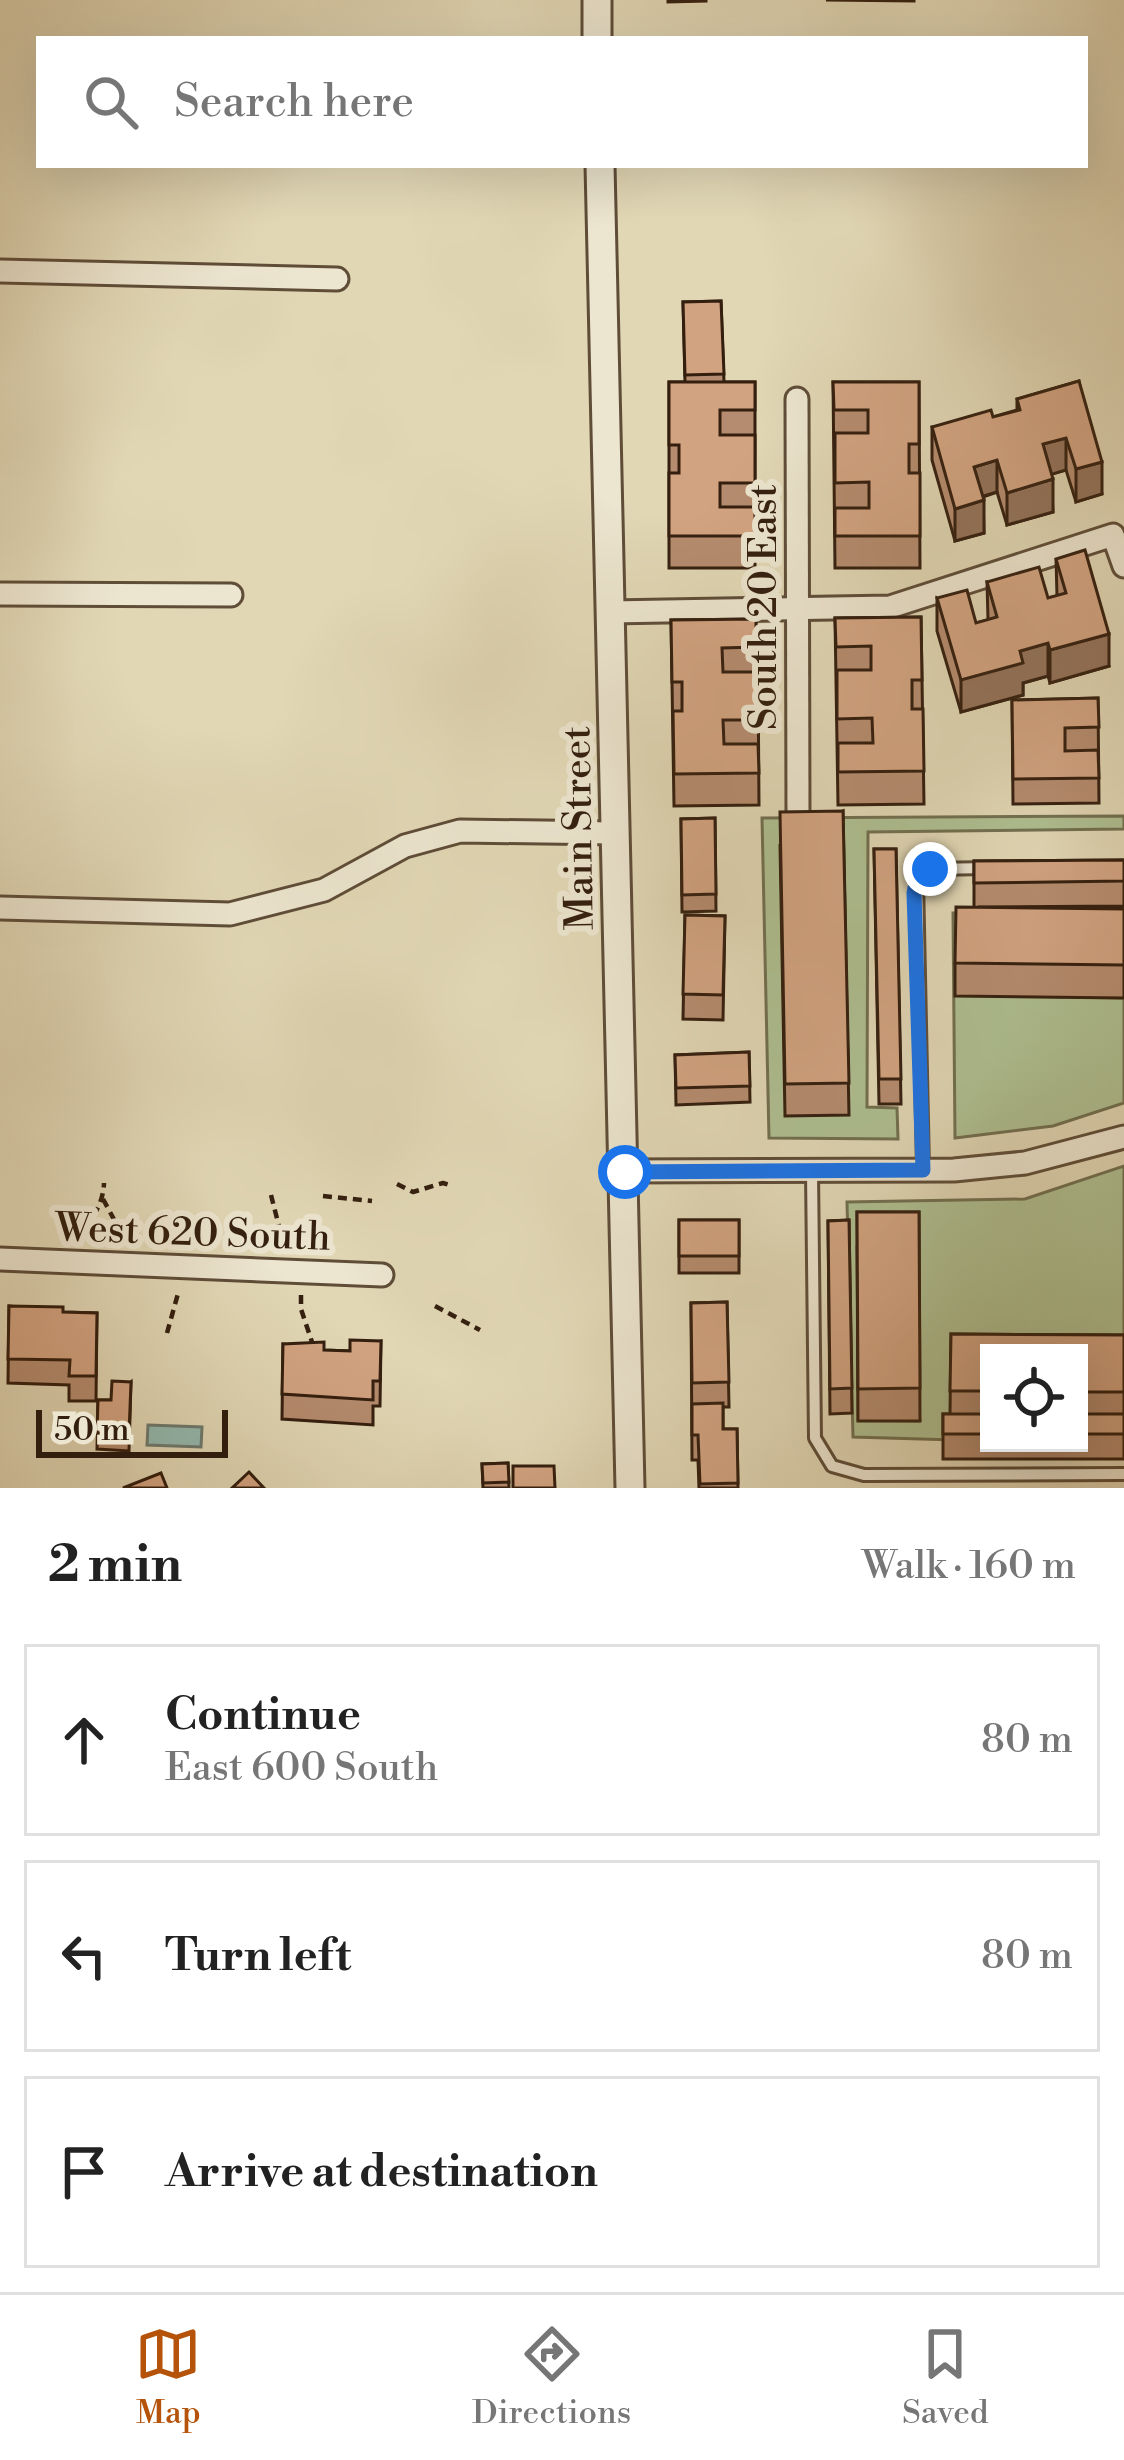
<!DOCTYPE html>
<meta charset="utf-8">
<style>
:root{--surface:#fff;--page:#f6f6f6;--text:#222;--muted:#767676;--line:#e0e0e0;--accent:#b45309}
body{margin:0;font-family:"Libre Bodoni",serif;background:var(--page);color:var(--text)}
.controls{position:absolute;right:36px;bottom:36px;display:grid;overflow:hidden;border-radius:0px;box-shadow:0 12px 48px #0002}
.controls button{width:108px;height:108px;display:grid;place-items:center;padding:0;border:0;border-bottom:3px solid var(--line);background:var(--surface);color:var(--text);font:60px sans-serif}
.scale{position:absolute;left:36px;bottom:30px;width:192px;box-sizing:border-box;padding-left:12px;border:6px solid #341f0f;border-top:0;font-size:33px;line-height:42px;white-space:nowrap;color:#341f0f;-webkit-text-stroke:9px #ece5cf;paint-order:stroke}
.stop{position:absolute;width:36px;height:36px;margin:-27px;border:9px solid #1a73e8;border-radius:50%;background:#fff}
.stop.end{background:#1a73e8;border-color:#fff;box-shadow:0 3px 12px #0008}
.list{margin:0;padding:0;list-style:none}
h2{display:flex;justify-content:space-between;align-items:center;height:156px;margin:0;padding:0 48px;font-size:51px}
h2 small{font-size:39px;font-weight:400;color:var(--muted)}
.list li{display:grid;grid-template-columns:78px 1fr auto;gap:36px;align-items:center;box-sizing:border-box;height:192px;margin:0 24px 24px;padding:0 24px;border:3px solid var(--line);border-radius:0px}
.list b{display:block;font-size:45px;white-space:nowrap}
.list p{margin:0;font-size:39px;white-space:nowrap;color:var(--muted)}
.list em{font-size:39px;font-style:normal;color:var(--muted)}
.icon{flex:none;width:66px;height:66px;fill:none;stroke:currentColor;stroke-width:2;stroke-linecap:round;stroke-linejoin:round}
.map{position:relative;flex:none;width:1124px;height:1488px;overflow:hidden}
.search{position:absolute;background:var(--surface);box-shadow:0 12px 48px #0002;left:36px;right:36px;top:36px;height:132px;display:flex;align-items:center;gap:30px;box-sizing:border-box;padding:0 42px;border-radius:0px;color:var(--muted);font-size:45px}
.sheet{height:804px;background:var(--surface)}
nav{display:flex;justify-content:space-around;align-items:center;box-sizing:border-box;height:168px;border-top:3px solid var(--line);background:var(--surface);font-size:33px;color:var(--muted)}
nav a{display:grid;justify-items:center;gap:6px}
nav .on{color:var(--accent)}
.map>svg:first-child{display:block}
</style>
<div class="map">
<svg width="1124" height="1488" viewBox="0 0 1124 1488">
<rect width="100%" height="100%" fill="#e1d7b5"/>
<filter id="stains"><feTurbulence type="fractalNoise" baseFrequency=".00167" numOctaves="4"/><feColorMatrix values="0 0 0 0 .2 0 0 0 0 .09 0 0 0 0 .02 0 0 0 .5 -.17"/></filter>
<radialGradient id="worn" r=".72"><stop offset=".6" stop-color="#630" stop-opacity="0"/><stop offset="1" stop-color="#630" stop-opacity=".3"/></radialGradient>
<!-- green -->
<g fill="#aebf91" stroke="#716f50" stroke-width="3" fill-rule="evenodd">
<polygon points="1124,816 1124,829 868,832 867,1107 897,1108 898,1139 769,1138 762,818"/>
<polygon points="1124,911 955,995 1124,998 1124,1103 1053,1126 955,1138 953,913"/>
<path d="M1124,1166V1368L1079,1353H989V1441L853,1437L847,1202L1025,1199ZM857,1245L920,1420L919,1421L858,1420Z"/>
</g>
<!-- water -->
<polygon fill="#94b9af" stroke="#6e7b6f" stroke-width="3" points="148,1425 202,1427 201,1447 147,1445"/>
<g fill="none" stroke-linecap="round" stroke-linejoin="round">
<defs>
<g id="service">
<polyline points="923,1169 917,879 930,869 989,868"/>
<polyline points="812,1171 815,1438 832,1466 864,1475 1124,1474"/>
</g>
<g id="minor">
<polyline points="0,271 337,279"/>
<polyline points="797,399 798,816"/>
<polyline points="0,594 231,595"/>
<polyline points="610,612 890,607 1113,535 1124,566"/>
<polyline points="0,908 230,914 324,890 405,846 460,831 615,833"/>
<polyline points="625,1171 954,1170 1025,1163 1124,1137"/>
<polyline points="0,1259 382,1275"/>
</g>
<g id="tertiary">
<polyline points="597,0 597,39"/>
<polyline points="600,165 630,1488"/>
</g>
</defs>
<!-- service casing -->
<use href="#service" stroke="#5f4d38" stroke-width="16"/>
<!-- minor casing -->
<use href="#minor" stroke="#5f4d38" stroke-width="27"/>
<!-- tertiary casing -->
<use href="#tertiary" stroke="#5f4d38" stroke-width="33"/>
<!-- path -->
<g stroke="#341f0f" stroke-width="4.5" stroke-dasharray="9 6" stroke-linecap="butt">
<polyline points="397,1184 413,1192 443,1183 453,1186"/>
<polyline points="271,1195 284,1246"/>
<polyline points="323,1196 372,1201"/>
<polyline points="103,1199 125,1240"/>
<path d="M74,1238C90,1222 103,1207 104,1183"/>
<polyline points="301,1295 301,1309 313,1345"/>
<polyline points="435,1306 480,1330"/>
<polyline points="167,1333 179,1290"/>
</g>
<!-- service -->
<use href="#service" stroke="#ece5cf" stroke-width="10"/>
<!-- minor -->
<use href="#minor" stroke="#ece5cf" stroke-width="21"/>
<!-- tertiary -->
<use href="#tertiary" stroke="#ece5cf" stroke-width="27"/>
</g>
<!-- wall -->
<g fill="#b58c6f" stroke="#341f0f" stroke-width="3" fill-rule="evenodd">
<polygon points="668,0 706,0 706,1 668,2"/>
<polygon points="826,0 914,0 914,1"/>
<polygon points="721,301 724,382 755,382 755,568 669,568 669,382 685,382 683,302"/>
<polygon points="1079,381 1102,494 1076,502 1066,470 1051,474 1053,512 1007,525 997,492 983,497 984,533 955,541 932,460 932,427 993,417 1017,410 1017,399"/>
<polygon points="833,382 919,382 920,568 835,568"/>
<polygon points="1056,559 1109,666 1050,683 1048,676 1023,683 1023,695 961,712 937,631 937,598 976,623 988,620 987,582 1048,598 1057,596"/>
<polygon points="921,617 924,804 838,805 835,618"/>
<polygon points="756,619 756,672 758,672 759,805 674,806 671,620"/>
<polygon points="1098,698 1099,803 1013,804 1012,700"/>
<polygon points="843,811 849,1115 785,1116 780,845"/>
<polygon points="715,818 716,911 682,912 681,819"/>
<polygon points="874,849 896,849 901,1104 879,1104"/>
<polygon points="1124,860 1124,906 978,907 1124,909 1124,998 955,996 955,963 974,907 974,861"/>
<polygon points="685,915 725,916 723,1020 683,1019"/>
<polygon points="749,1052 750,1102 676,1105 675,1055"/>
<polygon points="857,1212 919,1212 920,1421 858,1421"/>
<rect x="679" y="1220" width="60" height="53"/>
<polygon points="849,1220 852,1413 830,1414 828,1221"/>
<polygon points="727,1302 729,1407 723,1407 723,1429 737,1429 738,1488 699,1488 698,1460 692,1460 691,1303"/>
<polygon points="9,1306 63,1312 97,1313 96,1401 69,1401 69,1385 8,1383"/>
<path d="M951,1334L1124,1335V1459H943V1414H950ZM989,1353H1079V1443H989Z"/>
<polygon points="381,1341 380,1406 373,1406 373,1425 282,1419 283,1344 324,1350 350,1351"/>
<polygon points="131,1382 129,1451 97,1449 98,1400 111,1400"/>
<polygon points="508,1463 509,1488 483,1488 482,1464"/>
</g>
<!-- shaded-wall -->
<g fill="#93725a" stroke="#341f0f" stroke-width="3">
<polygon points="1066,438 1066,470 1043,477 1043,444"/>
<polygon points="997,460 997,492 974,499 974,467"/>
<polygon points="1102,462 1102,494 1076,502 1076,469"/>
<polygon points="1053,479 1053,512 1007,525 1007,493"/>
<polygon points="984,500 984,533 955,541 955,509"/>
<polygon points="1109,634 1109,666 1050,683 1050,650"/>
<polygon points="1048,643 1048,676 1023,683 1023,695 961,712 961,680 1020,651"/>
</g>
<!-- building -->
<g fill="#d2a381" stroke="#341f0f" stroke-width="3">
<polygon points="721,301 724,374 685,375 683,302"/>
<polygon points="1079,381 1102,462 1076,469 1066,438 1043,444 1053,479 1007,493 997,460 974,467 984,500 955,509 932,427 991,410 993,417 1020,410 1017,399"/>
<polygon points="669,382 755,382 755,410 720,410 720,435 755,435 755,483 720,483 720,507 755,507 755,536 669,536 669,473 679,473 679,445 669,445"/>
<polygon points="833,382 919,382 919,444 909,444 909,473 920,473 920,536 835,536 835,508 869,508 869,482 835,483 835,433 868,433 868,410 834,410"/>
<polygon points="1085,550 1109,634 1050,650 1048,643 1020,651 1023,663 961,680 937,598 967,590 976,623 997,617 987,582 1039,567 1048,598 1066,593 1056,559"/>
<polygon points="921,617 922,680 912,680 912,709 923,709 924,771 838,772 838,743 873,743 872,718 837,719 837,670 871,670 871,646 836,647 835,618"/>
<polygon points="756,619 756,647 722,648 723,672 758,672 759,720 723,720 724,744 758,744 759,773 674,774 673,711 682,711 682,682 672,682 671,620"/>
<polygon points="1098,698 1099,727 1065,728 1065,751 1098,750 1099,778 1013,779 1012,700"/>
<polygon points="843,811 849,1083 785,1084 780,812"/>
<polygon points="715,818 716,894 682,895 681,819"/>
<polygon points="874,849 896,849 901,1079 879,1079"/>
<polygon points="1124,860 1124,881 974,883 974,861"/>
<polygon points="956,907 1124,909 1124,965 955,963"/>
<polygon points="685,915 725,916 723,995 683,994"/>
<polygon points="749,1052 750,1086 676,1088 675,1055"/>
<polygon points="857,1212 919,1212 920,1388 858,1389"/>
<rect x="679" y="1220" width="60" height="36"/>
<polygon points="849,1220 852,1388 830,1389 828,1221"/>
<polygon points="727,1302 729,1382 692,1383 691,1303"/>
<polygon points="9,1306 63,1307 63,1312 97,1313 96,1376 69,1376 70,1360 8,1359"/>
<polygon points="951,1334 1124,1335 1124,1392 1079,1392 1079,1353 989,1353 989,1391 950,1391"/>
<polygon points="350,1340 381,1341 380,1381 373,1381 373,1400 282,1394 283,1344 324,1342 324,1350 350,1351"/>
<polygon points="112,1381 131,1382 129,1434 97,1433 98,1400 111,1400"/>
<polygon points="723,1403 723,1429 737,1429 738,1483 700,1484 698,1435 692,1435 692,1404"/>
<rect x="943" y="1414" width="46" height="20"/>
<rect x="1079" y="1414" width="45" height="20"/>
<polygon points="508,1463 509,1482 483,1483 482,1464"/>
<polygon points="513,1466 554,1466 555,1488 513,1488"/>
<polygon points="249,1472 264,1488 232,1488"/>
<polygon points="161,1473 167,1488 123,1488"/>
</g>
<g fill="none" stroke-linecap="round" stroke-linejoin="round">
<!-- route -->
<polyline stroke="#1a73e8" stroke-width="15" points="625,1172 923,1170 914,893 917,879 930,869"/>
</g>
<g text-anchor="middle" stroke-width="12" stroke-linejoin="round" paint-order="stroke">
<!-- street labels -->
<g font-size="39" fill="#341f0f" stroke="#ece5cf">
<text transform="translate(762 607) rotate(-90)" y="14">South 20 East</text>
<text transform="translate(577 828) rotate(-91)" y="14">Main Street</text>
<text transform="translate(193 1231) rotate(2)" y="14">West 620 South</text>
</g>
</g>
<rect width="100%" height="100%" filter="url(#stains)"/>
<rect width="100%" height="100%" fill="url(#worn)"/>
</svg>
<div class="controls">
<button><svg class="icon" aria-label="locate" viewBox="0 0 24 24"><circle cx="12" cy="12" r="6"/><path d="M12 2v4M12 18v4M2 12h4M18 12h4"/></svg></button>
</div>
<div class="scale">50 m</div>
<div class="stop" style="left:625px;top:1172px"></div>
<div class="stop end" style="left:930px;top:869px"></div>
<div class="search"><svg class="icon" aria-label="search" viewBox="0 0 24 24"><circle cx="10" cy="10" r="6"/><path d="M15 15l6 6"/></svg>Search here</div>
</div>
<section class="sheet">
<h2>2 min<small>Walk · 160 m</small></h2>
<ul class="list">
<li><svg class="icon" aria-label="ahead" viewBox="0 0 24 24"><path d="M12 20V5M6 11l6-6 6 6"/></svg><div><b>Continue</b><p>East 600 South</p></div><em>80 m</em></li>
<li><svg class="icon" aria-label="left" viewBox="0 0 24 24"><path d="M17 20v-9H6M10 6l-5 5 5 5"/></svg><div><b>Turn left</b></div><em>80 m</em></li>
<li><svg class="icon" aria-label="arrive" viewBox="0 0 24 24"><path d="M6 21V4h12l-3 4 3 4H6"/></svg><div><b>Arrive at destination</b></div></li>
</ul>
</section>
<nav>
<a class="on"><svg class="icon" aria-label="map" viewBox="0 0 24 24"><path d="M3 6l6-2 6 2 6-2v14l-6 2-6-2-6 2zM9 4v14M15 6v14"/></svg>Map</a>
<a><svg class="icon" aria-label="directions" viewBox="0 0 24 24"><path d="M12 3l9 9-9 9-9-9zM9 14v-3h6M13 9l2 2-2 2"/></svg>Directions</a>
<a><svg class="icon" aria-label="saved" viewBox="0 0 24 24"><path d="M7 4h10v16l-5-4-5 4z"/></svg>Saved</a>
</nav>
